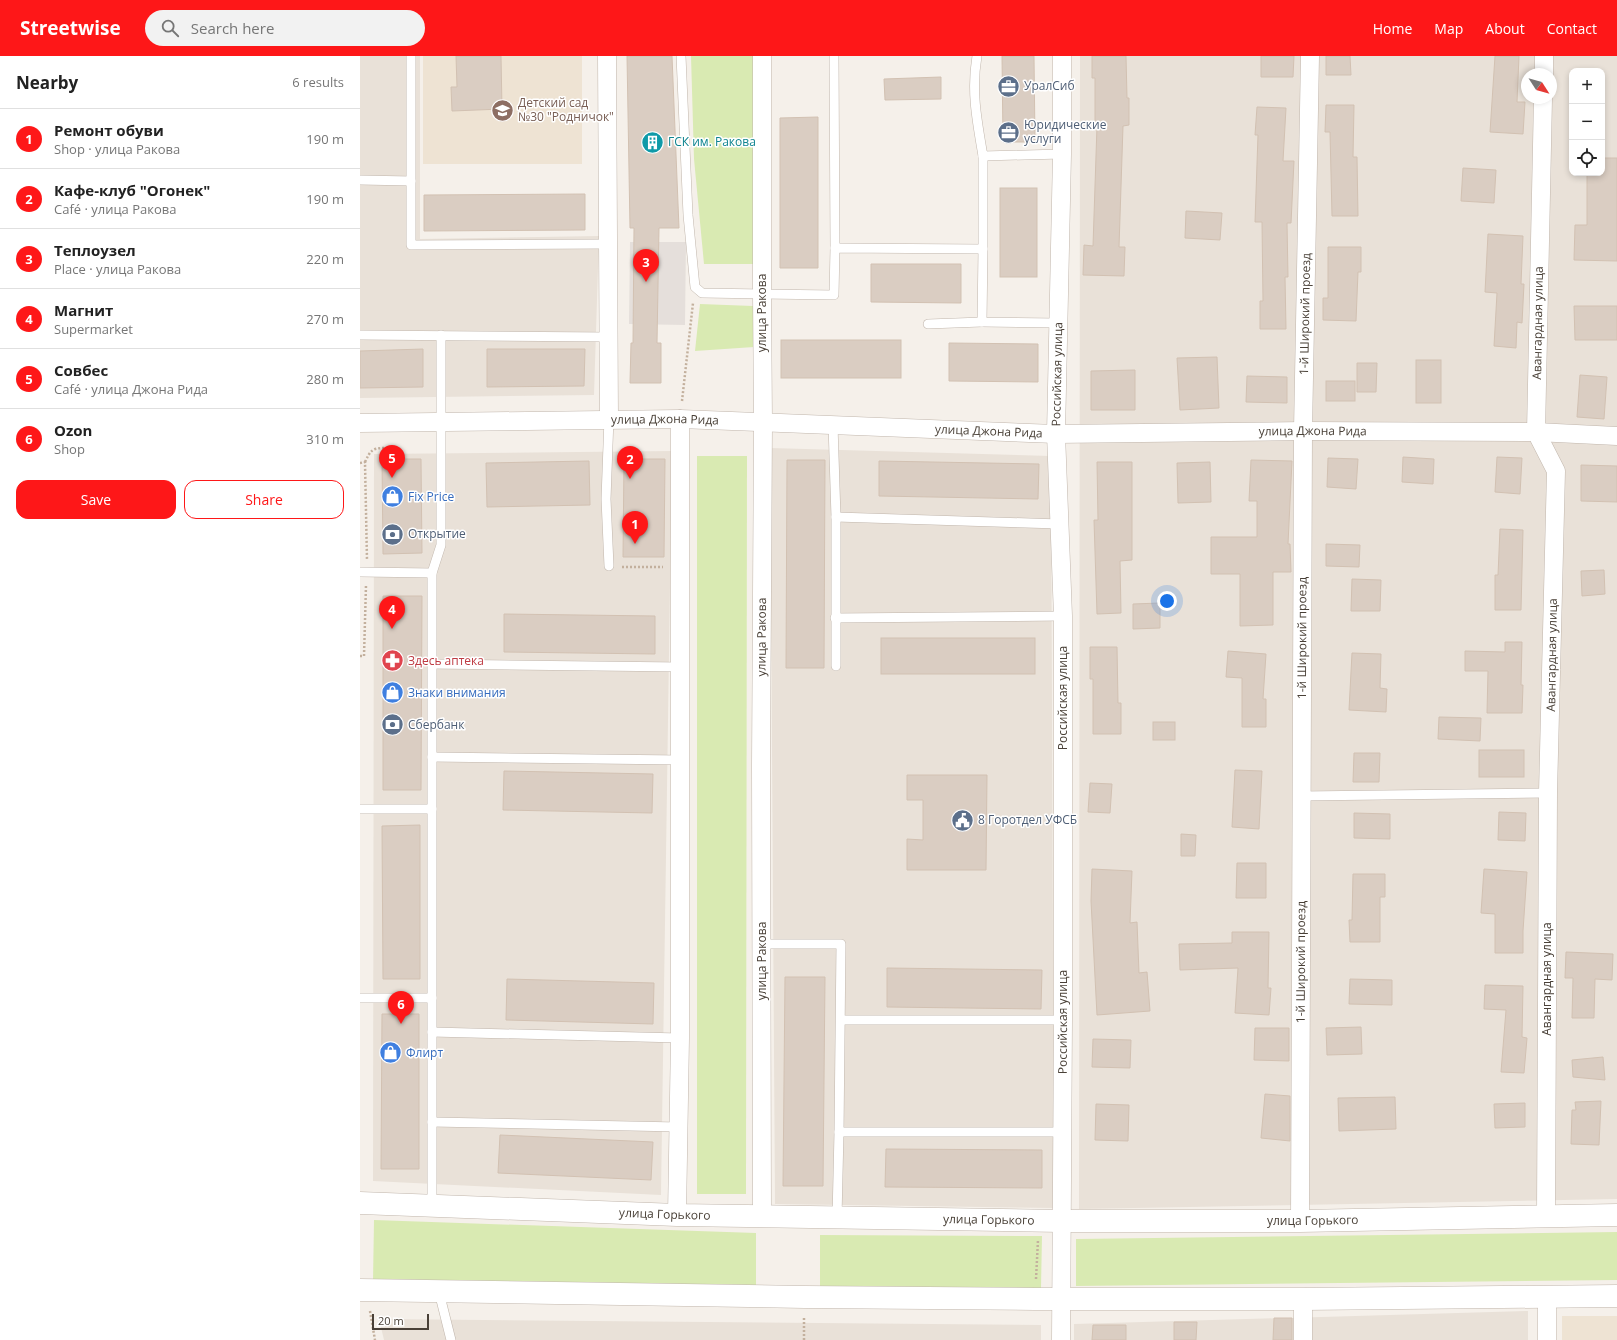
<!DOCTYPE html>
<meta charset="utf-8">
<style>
:root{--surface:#fff;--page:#f2f2f2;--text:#222;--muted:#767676;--line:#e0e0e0;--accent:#fe1718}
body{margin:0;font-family:"Open Sans",sans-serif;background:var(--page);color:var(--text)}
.controls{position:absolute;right:12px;top:12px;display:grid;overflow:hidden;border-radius:8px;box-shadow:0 2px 6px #0003}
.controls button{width:36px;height:36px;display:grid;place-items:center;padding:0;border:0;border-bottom:1px solid var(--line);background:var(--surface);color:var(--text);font:20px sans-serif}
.compass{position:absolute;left:1161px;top:12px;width:36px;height:36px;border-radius:50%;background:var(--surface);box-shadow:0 2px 6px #0003;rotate:126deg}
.scale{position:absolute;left:12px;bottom:10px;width:57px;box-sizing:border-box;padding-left:4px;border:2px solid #494037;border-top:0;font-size:11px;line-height:14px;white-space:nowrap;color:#494037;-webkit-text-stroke:3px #fff;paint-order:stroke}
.you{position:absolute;left:807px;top:545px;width:14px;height:14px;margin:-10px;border:3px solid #fff;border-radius:50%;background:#1a73e8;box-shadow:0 0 0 6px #1a73e833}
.badge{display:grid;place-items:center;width:26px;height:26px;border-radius:50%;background:var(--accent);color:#fff;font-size:13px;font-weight:700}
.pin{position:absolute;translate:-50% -33px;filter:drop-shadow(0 1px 2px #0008)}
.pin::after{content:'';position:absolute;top:21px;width:14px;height:12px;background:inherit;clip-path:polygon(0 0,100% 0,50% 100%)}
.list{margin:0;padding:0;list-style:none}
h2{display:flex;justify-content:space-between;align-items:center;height:52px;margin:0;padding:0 16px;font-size:17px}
h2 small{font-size:13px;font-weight:400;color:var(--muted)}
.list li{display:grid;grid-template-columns:26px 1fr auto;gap:12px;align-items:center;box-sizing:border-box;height:60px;padding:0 16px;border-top:1px solid var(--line)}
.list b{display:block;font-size:15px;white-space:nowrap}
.list p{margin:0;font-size:13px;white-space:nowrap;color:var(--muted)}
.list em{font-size:13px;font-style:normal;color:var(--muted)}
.actions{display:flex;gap:8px;padding:12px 16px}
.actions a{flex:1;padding:9px 0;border:1px solid var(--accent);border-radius:12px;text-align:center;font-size:14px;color:var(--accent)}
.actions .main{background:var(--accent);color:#fff}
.icon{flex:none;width:22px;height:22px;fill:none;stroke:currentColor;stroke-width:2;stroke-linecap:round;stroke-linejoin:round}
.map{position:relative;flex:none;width:1257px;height:1284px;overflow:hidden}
header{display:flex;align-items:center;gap:24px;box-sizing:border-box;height:56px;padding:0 20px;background:var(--accent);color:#fff}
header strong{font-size:19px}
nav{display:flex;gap:22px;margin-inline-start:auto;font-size:14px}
.search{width:280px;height:36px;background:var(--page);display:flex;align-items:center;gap:10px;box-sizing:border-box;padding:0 14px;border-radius:22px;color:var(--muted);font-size:15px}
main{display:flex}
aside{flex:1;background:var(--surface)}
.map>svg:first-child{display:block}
</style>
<header>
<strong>Streetwise</strong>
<div class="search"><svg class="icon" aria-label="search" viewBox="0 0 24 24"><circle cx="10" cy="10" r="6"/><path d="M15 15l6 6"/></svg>Search here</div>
<nav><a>Home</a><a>Map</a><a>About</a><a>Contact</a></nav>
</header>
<main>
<aside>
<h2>Nearby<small>6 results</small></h2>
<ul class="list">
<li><span class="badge">1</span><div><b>Ремонт обуви</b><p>Shop · улица Ракова</p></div><em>190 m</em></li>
<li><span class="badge">2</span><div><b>Кафе-клуб &quot;Огонек&quot;</b><p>Café · улица Ракова</p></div><em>190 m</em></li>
<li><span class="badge">3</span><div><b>Теплоузел</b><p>Place · улица Ракова</p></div><em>220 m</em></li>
<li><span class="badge">4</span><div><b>Магнит</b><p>Supermarket</p></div><em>270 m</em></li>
<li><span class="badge">5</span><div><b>Совбес</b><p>Café · улица Джона Рида</p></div><em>280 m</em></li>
<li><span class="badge">6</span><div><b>Ozon</b><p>Shop</p></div><em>310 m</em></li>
</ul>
<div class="actions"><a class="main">Save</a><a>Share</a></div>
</aside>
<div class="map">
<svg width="1257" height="1284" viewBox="0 0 1257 1284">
<rect width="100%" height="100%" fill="#f5f0ea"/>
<!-- residential -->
<g fill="#e9e1d8" fill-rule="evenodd">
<polygon points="0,0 60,0 60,183 239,180 234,339 0,342"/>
<path d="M720,0H1257V1143L719,1153ZM1212,15H1242V117H1212ZM1167,18H1191V42H1167Z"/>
<polygon points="410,392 691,400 694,1152 415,1148"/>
<polygon points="312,395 301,1139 13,1125 14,398"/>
<polygon points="1168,1255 1168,1284 714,1284 714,1268"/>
<polygon points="19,1263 681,1269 681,1284 24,1284"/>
</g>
<!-- industrial -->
<polygon fill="#e5dfdb" points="270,186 326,186 325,269 269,268"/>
<!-- education -->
<g fill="#eee3d3">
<rect x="63" y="0" width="159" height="108"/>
<rect x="1202" y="1260" width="55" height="24"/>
</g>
<!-- green -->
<g fill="#d9eab2">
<polygon points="331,0 395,0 396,208 344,208 334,103"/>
<polygon points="340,248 393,250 394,291 335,295"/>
<polygon points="337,400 387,400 386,1138 337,1138"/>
<polygon points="14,1164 396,1177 396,1229 13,1225"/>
<polygon points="1257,1176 1257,1224 716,1230 716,1183"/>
<polygon points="460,1179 682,1180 681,1232 460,1231"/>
</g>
<!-- building -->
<g fill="#dacdc2" stroke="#d2c1b2">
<polygon points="96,0 141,0 142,53 92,55 91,31 97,31"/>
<polygon points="267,0 312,0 319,172 299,172 297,287 301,287 301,327 270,327 271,287 273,287 274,172 270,172"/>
<polygon points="642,0 674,0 675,86 643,86"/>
<polygon points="732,0 766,0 767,42 769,42 769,69 763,70 759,191 765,191 764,220 723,219 724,189 733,190 737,70 735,70 735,22 732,22"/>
<polygon points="901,0 934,0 933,21 901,21"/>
<polygon points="966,0 990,0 991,19 966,19"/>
<polygon points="1135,0 1159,0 1157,46 1165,46 1163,78 1130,76"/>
<polygon points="581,21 581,43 525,44 524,23"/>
<polygon points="966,49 994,49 993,101 997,101 998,160 972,160 970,76 965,76"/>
<polygon points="897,51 926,52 923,105 934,105 931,167 927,167 928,221 925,221 926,273 900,273 900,245 903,245 902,166 895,166 898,79 895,79"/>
<polygon points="458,61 458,212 420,212 420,62"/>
<polygon points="1242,102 1257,102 1257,205 1214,204 1215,169 1227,169 1227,117 1242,117"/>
<polygon points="1103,112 1136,114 1134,147 1101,145"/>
<rect x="640" y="132" width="37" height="89"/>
<polygon points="225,138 225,174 64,175 64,139"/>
<polygon points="826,155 862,157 860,184 825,182"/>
<polygon points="1128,178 1163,180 1161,228 1164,228 1162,267 1157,266 1156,292 1134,290 1137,237 1125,236"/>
<polygon points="968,191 1001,191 1001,216 998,216 996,265 963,264 963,242 968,242"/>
<polygon points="511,208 601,208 601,247 511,246"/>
<polygon points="1214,250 1257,250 1257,284 1215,284"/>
<rect x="421" y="284" width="120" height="38"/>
<polygon points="589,287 678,288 678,326 589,325"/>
<polygon points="63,293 63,331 0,332 0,295"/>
<polygon points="127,293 225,293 224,330 127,331"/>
<polygon points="857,301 859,352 820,354 817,302"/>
<rect x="1056" y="304" width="25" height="43"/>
<polygon points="997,307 1017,307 1016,336 997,336"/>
<polygon points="775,314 775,354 731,354 731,315"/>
<polygon points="1220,319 1247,321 1244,363 1217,361"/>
<polygon points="887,320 927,321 927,347 886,346"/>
<rect x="966" y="325" width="29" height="20"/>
<polygon points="1043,401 1074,403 1073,428 1042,426"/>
<polygon points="1137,401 1162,402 1160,438 1135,436"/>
<polygon points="968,402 998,403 996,433 967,431"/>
<polygon points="22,403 61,403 62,497 23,498"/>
<polygon points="264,403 305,403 304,501 263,501"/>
<polygon points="427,404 465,404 464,612 426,612"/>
<polygon points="891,404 932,405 928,488 930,488 931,516 913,516 913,569 880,570 880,518 851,518 851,481 897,481 897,445 889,445"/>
<polygon points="229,405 230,449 127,451 126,407"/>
<polygon points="519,405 679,408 678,443 519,440"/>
<polygon points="737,406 772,406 772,504 760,505 761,557 737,558 734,464 738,464"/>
<polygon points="850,406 851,446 818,447 817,407"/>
<polygon points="1221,409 1257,410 1257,446 1221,445"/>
<polygon points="1140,473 1163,474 1161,554 1135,554 1135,519 1138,519"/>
<polygon points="966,488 1000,489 999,511 966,510"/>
<polygon points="1244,514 1245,538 1222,540 1221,515"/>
<polygon points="992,523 1021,524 1020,555 991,555"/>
<polygon points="23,540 62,540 61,734 23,734"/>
<polygon points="800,547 800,572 773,573 773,548"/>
<polygon points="144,558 295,560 295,598 144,596"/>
<rect x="521" y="582" width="154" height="36"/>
<polygon points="1145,586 1162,586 1161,629 1163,629 1162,657 1127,657 1128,615 1105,615 1105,595 1145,596"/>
<polygon points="730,591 757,591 758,647 761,647 761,678 733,678 733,623 730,623"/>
<polygon points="868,595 906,598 903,643 906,643 906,671 882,671 882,622 866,621"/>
<polygon points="992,597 1021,598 1020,632 1027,633 1026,656 989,654"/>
<polygon points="1079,661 1121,662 1120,685 1078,683"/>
<rect x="793" y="666" width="22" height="18"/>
<rect x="1119" y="694" width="45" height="27"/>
<polygon points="994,697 1020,697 1019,726 993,726"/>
<polygon points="875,714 902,715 899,773 872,771"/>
<polygon points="144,715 293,718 292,757 143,754"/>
<polygon points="547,719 627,719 626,814 547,814 547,783 563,784 563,744 547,744"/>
<polygon points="730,727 752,728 750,757 728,756"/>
<polygon points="1139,756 1166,757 1165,785 1138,784"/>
<polygon points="994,757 1030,758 1030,783 994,782"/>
<polygon points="60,769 60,923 23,923 22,770"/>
<polygon points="821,778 836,779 835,800 821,800"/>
<polygon points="877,807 906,807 906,842 876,842"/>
<polygon points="732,813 772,815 770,867 777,866 779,917 787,916 790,955 737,959 731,845"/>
<polygon points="1124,813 1167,816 1163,875 1163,897 1135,897 1135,858 1121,857"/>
<polygon points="993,818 1025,818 1025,841 1020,841 1020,886 990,886 989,864 992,864"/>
<polygon points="872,876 909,876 908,932 911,932 909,959 875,957 878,912 820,914 819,888 872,887"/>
<polygon points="1206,896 1253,898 1252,924 1235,923 1234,962 1212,962 1213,922 1205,922"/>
<polygon points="527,912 682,914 681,953 527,951"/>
<polygon points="425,921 465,921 463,1130 423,1130"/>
<polygon points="147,923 294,927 293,968 146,964"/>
<polygon points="990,923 1032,924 1032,949 989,948"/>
<polygon points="1125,929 1163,930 1162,981 1167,982 1164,1017 1141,1016 1146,954 1124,953"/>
<polygon points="22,958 59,958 59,1113 21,1113"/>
<polygon points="1001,971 1002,998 967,999 966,972"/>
<polygon points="895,972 929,972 929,1005 894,1004"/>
<polygon points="733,983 771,984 770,1012 732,1011"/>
<polygon points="1243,1001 1245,1024 1213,1021 1212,1004"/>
<polygon points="905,1038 930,1040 930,1085 901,1082"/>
<polygon points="1035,1041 1036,1073 979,1075 978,1042"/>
<polygon points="1241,1045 1239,1089 1211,1088 1212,1054 1216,1054 1215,1046"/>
<polygon points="1165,1047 1165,1071 1135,1072 1134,1048"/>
<polygon points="736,1048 769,1049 768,1085 735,1084"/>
<polygon points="140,1079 293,1086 291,1124 138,1117"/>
<polygon points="526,1093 682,1094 682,1132 525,1131"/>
<polygon points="914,1262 932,1262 932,1284 913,1284"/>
<polygon points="814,1266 837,1266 836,1284 814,1284"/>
<polygon points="733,1269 766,1269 766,1284 732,1284"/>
</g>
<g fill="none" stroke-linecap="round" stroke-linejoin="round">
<defs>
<g id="service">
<polyline points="51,0 51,189 248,188"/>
<polyline points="321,0 328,159 335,231 342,237 474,239 475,192 623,193 623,100"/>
<polyline points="474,0 475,192"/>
<path d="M617,0C611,35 617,65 623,100L702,98"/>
<polyline points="0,124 51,125"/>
<polyline points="623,193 622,266 697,267"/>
<polyline points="568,268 622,266"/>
<polyline points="0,279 248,281"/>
<polyline points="249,362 246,443 249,510"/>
<polyline points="473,369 476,461 476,610"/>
<polyline points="476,461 700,468"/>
<polyline points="0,516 72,517"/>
<polyline points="475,562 703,560"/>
<polyline points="72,608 321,611"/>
<polyline points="72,701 321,704"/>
<polyline points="942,740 1188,737"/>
<polyline points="0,753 72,753"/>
<polyline points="402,888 481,888 479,1076 477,1162"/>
<polyline points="0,942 72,942"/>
<polyline points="481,964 703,964"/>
<polyline points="72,976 320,982"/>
<polyline points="72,1066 319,1071"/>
<polyline points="479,1076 703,1076"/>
<polyline points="72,1150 72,517 81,489 81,279"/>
<polyline points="79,1236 91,1284"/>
</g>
<g id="minor">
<polyline points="247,0 249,362"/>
<polyline points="1184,18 1184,0"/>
<polyline points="1183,42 1176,376 1196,415 1188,737 1186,1160"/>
<path id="s1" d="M0,367L320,363L696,378L943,375L1176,376L1257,380"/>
<polyline points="317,1159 320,982 320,363"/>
<path id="s2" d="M402,1161L401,710L403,367L402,237V0"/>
<path id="s3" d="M940,1165L943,375L950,0"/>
<polyline points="1187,1240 1187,1284"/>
<polyline points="943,1243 943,1284"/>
<path id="s4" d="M701,1284L703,964V560L696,378L702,98V0"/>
</g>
<g id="tertiary">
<path id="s5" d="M0,1147L317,1159L702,1165H940L1257,1159"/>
<polyline points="0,1234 445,1241 675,1243 943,1243 1257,1240"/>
</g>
</defs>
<!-- service casing -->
<use href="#service" stroke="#c1b6ac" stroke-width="10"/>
<!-- minor casing -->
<use href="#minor" stroke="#c1b6ac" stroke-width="19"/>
<!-- tertiary casing -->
<use href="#tertiary" stroke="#c1b6ac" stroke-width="23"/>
<!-- path -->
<g stroke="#c3b09d" stroke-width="2.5" stroke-dasharray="2 2" stroke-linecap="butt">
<polyline points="322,345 333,247"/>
<path d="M5,406C10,396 11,392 24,392"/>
<polyline points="0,407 5,406 7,504"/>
<polyline points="262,511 303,511"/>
<polyline points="0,600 4,600 6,529"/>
<polyline points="676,1223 678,1184"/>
<polyline points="10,1255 15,1284"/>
<polyline points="444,1284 444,1260"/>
</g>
<!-- service -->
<use href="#service" stroke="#fff" stroke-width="9"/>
<!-- minor -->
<use href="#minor" stroke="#fff" stroke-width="18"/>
<!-- tertiary -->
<use href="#tertiary" stroke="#fff" stroke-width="22"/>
</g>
<!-- icons -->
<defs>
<symbol id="office-disc" viewBox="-11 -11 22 22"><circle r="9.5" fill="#5c6f8a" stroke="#fff"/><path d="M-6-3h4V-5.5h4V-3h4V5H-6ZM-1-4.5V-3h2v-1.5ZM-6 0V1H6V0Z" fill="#fff"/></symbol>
<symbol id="school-disc" viewBox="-11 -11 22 22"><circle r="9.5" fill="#8d6e63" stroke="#fff"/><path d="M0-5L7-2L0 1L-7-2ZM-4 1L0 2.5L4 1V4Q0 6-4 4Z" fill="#fff"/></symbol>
<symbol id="building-disc" viewBox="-11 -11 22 22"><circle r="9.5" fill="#0f9aa8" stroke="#fff"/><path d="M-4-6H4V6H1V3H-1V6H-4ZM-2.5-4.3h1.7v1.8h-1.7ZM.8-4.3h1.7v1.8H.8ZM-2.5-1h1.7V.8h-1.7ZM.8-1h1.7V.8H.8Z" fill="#fff"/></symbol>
<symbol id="shop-disc" viewBox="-11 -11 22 22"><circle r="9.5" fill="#3f7fe0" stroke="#fff"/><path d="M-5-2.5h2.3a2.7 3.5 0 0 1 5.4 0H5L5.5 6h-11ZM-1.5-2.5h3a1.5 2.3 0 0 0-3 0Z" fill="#fff"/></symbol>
<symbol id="bank-disc" viewBox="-11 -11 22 22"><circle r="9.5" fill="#5c6f8a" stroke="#fff"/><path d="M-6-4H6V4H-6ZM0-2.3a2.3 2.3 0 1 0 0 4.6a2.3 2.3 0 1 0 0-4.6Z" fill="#fff"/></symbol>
<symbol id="pharmacy-disc" viewBox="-11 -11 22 22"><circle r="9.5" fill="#e0444e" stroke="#fff"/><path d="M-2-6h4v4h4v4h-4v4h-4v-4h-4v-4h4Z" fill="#fff"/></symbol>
<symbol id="civic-disc" viewBox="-11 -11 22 22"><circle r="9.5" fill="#5c6f8a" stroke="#fff"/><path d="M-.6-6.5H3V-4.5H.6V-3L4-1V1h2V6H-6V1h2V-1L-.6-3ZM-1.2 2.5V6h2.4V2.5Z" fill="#fff"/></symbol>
</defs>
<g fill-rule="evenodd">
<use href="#office-disc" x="636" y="18" width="25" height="25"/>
<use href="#school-disc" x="130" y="42" width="25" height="25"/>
<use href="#office-disc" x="636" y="64" width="25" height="25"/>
<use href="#building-disc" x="280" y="74" width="25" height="25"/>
<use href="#shop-disc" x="20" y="428" width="25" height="25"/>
<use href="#bank-disc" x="20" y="466" width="25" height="25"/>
<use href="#pharmacy-disc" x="20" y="592" width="25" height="25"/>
<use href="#shop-disc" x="20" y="624" width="25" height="25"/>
<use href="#bank-disc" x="20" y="656" width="25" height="25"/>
<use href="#civic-disc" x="590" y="752" width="25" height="25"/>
<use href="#shop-disc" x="18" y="984" width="25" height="25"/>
</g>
<g text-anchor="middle" stroke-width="3" stroke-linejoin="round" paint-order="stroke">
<!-- service labels -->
<g font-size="12" fill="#4e5e75" stroke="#fff" text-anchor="start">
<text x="664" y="34">УралСиб</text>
<text x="664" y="73">Юридические<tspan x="664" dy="14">услуги</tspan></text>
<text x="48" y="482">Открытие</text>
<text x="48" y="673">Сбербанк</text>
<text x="618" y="768">8 Горотдел УФСБ</text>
</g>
<!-- education labels -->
<g font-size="12" fill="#785e54" stroke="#fff" text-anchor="start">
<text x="158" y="51">Детский сад<tspan x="158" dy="14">№30 "Родничок"</tspan></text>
</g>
<!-- culture labels -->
<g font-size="12" fill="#0d838f" stroke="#fff" text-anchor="start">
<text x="308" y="90">ГСК им. Ракова</text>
</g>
<!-- street labels -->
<g font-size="12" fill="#494037" stroke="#fff">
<text transform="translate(402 257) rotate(-90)" y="4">улица Ракова</text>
<text dy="4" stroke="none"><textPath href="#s3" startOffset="907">1-й Широкий проезд</textPath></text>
<text transform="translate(1178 267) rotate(-89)" y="4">Авангардная улица</text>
<text dy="4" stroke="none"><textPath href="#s4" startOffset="966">Российская улица</textPath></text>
<text dy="4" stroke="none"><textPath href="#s1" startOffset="305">улица Джона Рида</textPath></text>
<text dy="4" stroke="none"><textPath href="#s1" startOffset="953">улица Джона Рида</textPath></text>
<text dy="4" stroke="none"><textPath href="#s1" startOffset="629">улица Джона Рида</textPath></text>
<text dy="4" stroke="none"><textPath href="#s2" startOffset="580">улица Ракова</textPath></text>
<text dy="4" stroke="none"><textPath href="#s3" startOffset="583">1-й Широкий проезд</textPath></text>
<text transform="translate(1192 599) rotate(-89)" y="4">Авангардная улица</text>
<text transform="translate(703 642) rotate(-90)" y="4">Российская улица</text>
<text transform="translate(402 905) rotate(-90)" y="4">улица Ракова</text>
<text dy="4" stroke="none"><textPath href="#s3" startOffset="259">1-й Широкий проезд</textPath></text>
<text transform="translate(1187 923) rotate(-90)" y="4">Авангардная улица</text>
<text dy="4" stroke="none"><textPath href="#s4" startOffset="318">Российская улица</textPath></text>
<text dy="4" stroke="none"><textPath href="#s5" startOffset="305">улица Горького</textPath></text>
<text dy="4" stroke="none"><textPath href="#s5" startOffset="629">улица Горького</textPath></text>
<text dy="4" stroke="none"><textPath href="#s5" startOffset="953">улица Горького</textPath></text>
</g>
<!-- shop labels -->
<g font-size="12" fill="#366cbe" stroke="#fff" text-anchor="start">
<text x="48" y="445">Fix Price</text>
<text x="48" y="641">Знаки внимания</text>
<text x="46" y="1001">Флирт</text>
</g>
<!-- health labels -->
<g font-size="12" fill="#be3a42" stroke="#fff" text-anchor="start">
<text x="48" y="609">Здесь аптека</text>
</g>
</g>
</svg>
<div class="controls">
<button>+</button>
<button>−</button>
<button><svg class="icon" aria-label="locate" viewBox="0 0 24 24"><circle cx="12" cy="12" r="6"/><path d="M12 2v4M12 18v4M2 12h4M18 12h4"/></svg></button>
</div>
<svg class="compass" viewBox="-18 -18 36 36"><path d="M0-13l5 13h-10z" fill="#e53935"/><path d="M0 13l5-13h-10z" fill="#767676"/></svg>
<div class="scale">20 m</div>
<div class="you"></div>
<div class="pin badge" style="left:275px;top:488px">1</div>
<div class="pin badge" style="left:270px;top:423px">2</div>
<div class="pin badge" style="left:286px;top:226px">3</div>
<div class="pin badge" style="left:32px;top:573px">4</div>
<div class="pin badge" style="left:32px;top:422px">5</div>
<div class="pin badge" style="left:41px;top:968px">6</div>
</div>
</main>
